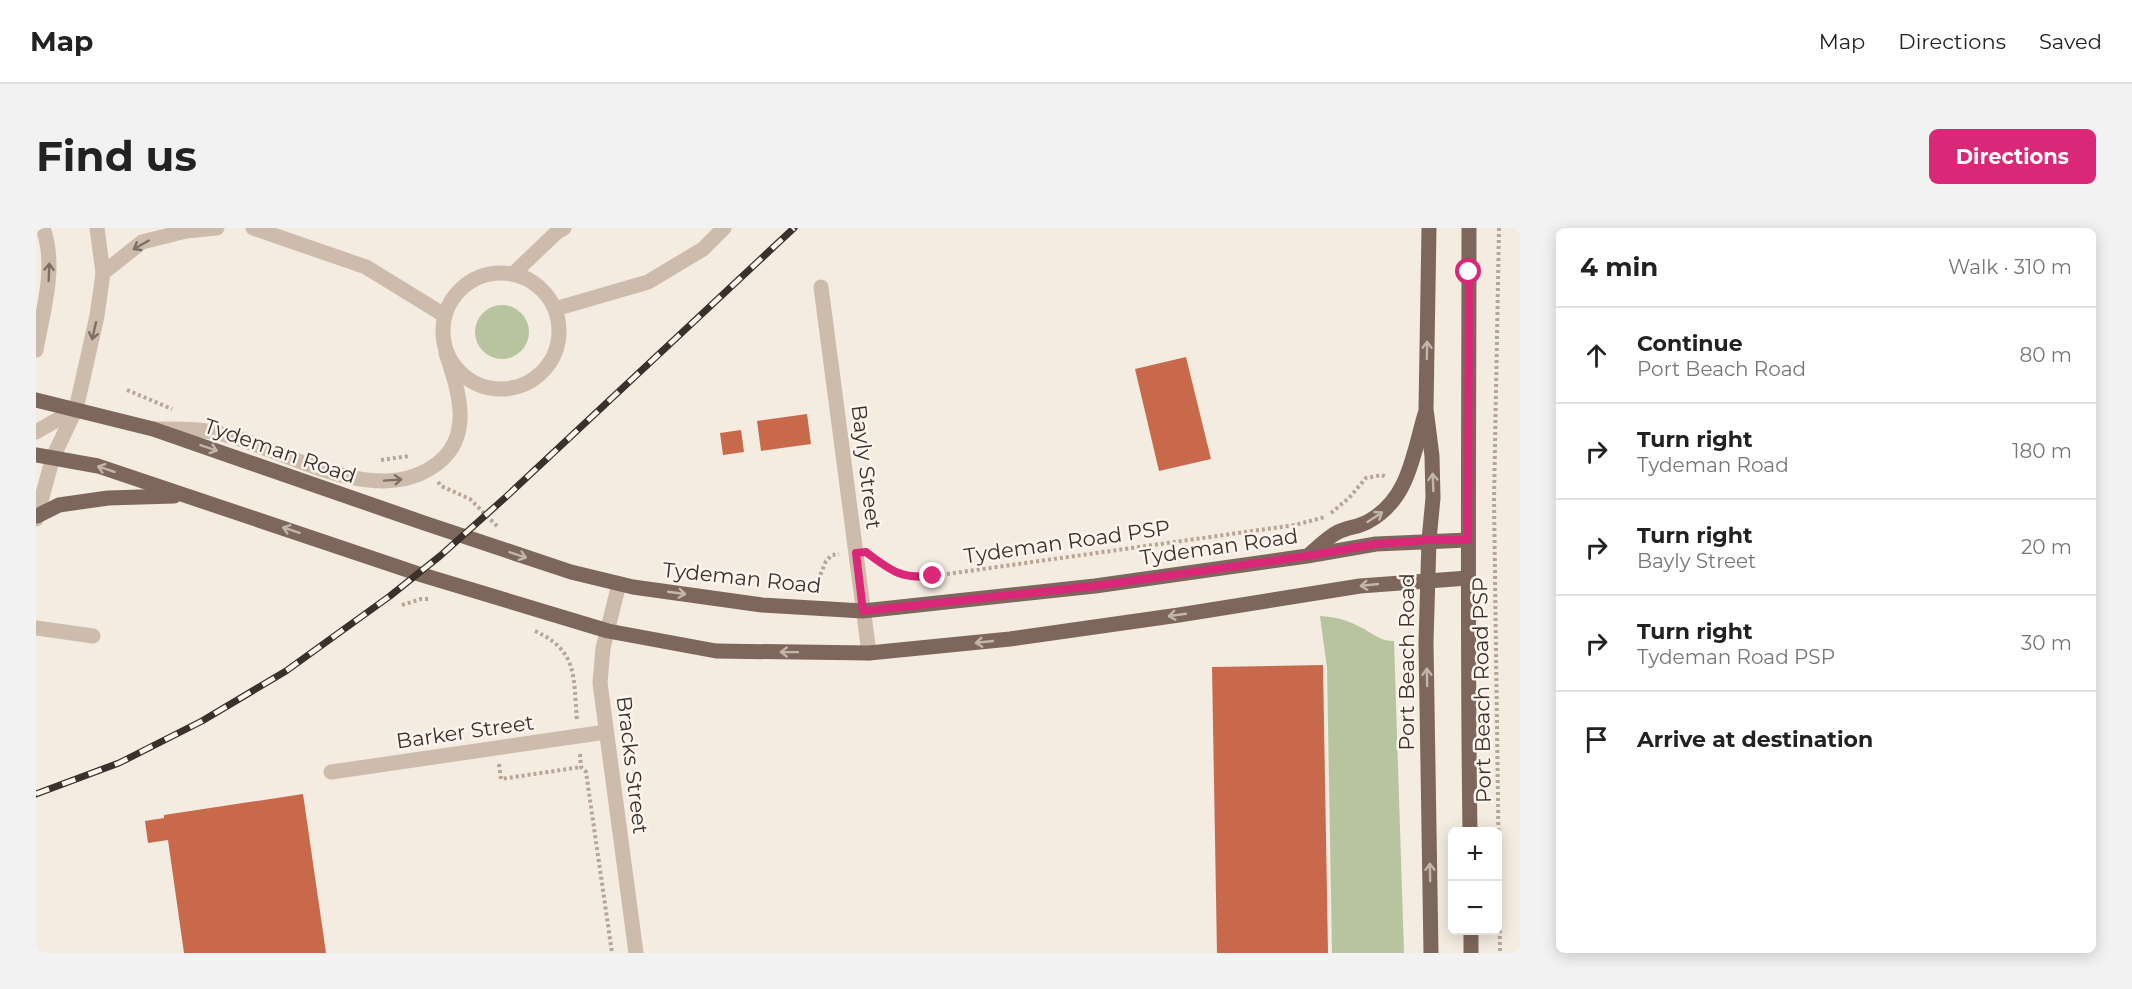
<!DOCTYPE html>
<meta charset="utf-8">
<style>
:root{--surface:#fff;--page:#f2f2f2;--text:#222;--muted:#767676;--line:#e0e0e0;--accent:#db2777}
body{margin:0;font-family:Montserrat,sans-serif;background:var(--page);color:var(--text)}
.controls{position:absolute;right:18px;bottom:18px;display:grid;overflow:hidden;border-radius:9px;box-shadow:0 3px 15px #0003}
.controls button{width:54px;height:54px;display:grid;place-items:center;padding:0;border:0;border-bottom:2px solid var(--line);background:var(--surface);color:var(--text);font:30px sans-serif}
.stop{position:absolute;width:18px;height:18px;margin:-14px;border:4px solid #db2777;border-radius:50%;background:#fff}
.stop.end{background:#db2777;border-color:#fff;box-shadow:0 2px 6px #0008}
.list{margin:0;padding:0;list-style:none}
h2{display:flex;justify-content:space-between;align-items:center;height:78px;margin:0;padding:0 24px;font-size:26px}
h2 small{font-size:20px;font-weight:400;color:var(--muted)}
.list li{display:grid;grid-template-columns:39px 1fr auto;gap:18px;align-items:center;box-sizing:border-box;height:96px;padding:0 24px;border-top:2px solid var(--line)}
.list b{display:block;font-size:22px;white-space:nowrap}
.list p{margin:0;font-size:20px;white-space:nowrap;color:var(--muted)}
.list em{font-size:20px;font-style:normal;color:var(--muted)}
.icon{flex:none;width:33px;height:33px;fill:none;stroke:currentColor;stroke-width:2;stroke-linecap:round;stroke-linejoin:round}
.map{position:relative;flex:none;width:1484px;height:725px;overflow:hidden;border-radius:9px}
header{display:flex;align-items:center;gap:36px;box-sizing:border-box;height:84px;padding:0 30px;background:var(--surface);border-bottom:2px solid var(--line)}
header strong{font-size:28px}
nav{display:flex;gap:33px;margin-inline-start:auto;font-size:21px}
.intro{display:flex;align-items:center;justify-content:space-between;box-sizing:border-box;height:144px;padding:0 36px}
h1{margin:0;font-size:42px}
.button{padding:15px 27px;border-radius:9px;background:var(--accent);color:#fff;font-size:21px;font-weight:700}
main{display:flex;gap:36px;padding:0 36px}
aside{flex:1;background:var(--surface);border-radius:9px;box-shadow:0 3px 15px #0003}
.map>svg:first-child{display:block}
</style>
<header>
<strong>Map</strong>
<nav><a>Map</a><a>Directions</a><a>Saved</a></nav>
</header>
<div class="intro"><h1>Find us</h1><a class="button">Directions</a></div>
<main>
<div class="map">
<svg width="1484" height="725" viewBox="0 0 1484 725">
<rect width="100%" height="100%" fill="#f4ebe1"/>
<!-- green -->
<g fill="#b8c4a0">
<circle cx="466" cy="104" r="27"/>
<path d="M1284,388C1298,389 1309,391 1322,398C1336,404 1342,413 1358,413L1368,725H1296L1291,440Z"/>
</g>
<!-- building -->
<g fill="#c8694b">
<polygon points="1150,129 1175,231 1123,243 1099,141"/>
<polygon points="771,186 775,216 725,223 721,193"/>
<polygon points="705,202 708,224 687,227 684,205"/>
<polygon points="1287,437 1292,725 1181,725 1176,439"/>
<polygon points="267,566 290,725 148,725 132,612 112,615 109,593 128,590 128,587"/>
</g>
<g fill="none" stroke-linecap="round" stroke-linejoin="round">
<!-- path -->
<g stroke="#b9a596" stroke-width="4" stroke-dasharray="3 3" stroke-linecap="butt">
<polyline points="1463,0 1458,271 1464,725"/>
<polyline points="91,162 136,181"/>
<polyline points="345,232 373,228"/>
<polyline points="402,254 405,258 434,271 462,299"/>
<polyline points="1295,285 1313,270 1330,250 1346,247 1350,249"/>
<path d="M838,330C858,347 871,350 897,348L1259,297L1289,289"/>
<polyline points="765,360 783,350 790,333 796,327 803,326"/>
<polyline points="366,377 385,371 395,371"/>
<path d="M499,403C543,423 537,450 541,492"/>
<polyline points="544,526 545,539 550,544 576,725"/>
<polyline points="463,536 465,551 545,539"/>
</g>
<!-- minor -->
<g stroke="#cdbbac" stroke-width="15">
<polyline points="217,0 330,39 408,87"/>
<circle cx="465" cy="103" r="58"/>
<polyline points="67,45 106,14 150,3 181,0"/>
<polyline points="477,46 521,4 528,0"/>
<polyline points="785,59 833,425"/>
<polyline points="519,81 612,54 667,21 688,0"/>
<path d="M0,122C7,82 21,39 7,0"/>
<path d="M117,201C137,201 157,200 177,204C243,216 339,285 402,235C438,207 422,161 410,125"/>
<polyline points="0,204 40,181"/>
<polyline points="0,291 17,229 40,181 61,88 67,45 61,0"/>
<polyline points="583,356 567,420 564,455 600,725"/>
<polyline points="0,400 57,408"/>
<polyline points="295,544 570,504"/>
</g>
<!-- major -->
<g stroke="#7d675c" stroke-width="15">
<polyline points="1393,0 1390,181 1396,228 1397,270 1393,312 1390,414 1395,725"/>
<path d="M1433,0C1433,201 1431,402 1434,604"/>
<polyline points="0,172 117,201 388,295 535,344 597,359 726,377 827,383 1059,358 1271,328 1340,316 1432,312"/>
<polyline points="0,227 62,238 383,346 572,403 680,423 833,425 974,411 1143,387 1324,358 1432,350"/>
<polyline points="1,288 23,277 72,270 138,268"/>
<path d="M1273,327C1282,319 1292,309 1302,304C1312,299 1324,299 1333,293C1373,271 1377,226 1389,186"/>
<polyline points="1435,702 1435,725"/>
</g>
<defs>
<polyline id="rail" points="0,566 83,535 166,493 250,443 354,368 404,328 471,268 758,0"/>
</defs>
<!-- rail casing -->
<use href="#rail" stroke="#3b302b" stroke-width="7"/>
<!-- rail -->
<use href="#rail" stroke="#fbf5ee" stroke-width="4.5" stroke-dasharray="14" stroke-linecap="butt"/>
</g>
<!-- one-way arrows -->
<defs><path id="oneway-shaft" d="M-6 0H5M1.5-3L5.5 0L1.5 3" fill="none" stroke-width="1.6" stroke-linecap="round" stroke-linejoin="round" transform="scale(1.5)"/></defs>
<g stroke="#7d6f65">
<use href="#oneway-shaft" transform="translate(105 17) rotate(150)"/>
<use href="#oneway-shaft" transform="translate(13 44) rotate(-88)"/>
<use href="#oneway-shaft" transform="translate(58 103) rotate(103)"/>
<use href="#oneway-shaft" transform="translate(357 252) rotate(-4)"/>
</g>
<g stroke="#c2b5ac">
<use href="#oneway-shaft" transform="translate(1391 122) rotate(-89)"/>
<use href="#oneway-shaft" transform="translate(173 220) rotate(19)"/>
<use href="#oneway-shaft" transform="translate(70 241) rotate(-162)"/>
<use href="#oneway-shaft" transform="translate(1397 254) rotate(-92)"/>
<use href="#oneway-shaft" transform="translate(1339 289) rotate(-33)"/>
<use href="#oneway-shaft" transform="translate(255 302) rotate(-162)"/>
<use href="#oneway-shaft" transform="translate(482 327) rotate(18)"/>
<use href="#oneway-shaft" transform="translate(1333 357) rotate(174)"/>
<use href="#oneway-shaft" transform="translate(641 365) rotate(8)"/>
<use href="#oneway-shaft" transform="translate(1141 387) rotate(172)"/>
<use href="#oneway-shaft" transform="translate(948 414) rotate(174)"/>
<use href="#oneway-shaft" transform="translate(753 424) rotate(-179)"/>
<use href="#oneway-shaft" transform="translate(1391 449) rotate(-91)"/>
<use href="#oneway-shaft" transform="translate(1394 644) rotate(-91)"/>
</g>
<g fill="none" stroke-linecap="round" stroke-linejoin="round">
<!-- route -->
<path stroke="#db2777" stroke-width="8" d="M897,348C865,351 855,343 830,324L820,325L827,383L1059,358L1271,328L1340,316L1393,312H1432L1433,44"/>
</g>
<g text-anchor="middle" stroke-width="5" stroke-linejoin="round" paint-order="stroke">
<!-- street labels -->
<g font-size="21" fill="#3b302b" stroke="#fbf5ee">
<text transform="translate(244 223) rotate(19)" y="7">Tydeman Road</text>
<text transform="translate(830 239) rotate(83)" y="7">Bayly Street</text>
<text transform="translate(1031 314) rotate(-8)" y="7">Tydeman Road PSP</text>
<text transform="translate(1183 319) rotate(-8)" y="7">Tydeman Road</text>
<text transform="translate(706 350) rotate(6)" y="7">Tydeman Road</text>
<text transform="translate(1371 434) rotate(-90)" y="7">Port Beach Road</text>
<text transform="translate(1446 462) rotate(-91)" y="7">Port Beach Road PSP</text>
<text transform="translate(429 504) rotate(-8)" y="7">Barker Street</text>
<text transform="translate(596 537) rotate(83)" y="7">Bracks Street</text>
</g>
</g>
</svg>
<div class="controls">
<button>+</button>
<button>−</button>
</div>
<div class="stop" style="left:1433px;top:44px"></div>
<div class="stop end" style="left:897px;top:348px"></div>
</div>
<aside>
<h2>4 min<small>Walk · 310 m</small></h2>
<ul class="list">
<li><svg class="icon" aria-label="ahead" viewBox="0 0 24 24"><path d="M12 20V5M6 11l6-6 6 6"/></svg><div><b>Continue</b><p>Port Beach Road</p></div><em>80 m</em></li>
<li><svg class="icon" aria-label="right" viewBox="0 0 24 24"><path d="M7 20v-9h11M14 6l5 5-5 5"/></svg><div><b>Turn right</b><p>Tydeman Road</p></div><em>180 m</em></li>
<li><svg class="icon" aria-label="right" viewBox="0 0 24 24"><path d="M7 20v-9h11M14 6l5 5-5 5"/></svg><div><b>Turn right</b><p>Bayly Street</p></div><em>20 m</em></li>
<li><svg class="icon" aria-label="right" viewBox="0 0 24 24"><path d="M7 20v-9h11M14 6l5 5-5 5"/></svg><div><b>Turn right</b><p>Tydeman Road PSP</p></div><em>30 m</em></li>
<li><svg class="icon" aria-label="arrive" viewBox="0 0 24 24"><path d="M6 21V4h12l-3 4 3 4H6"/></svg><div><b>Arrive at destination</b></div></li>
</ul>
</aside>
</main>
